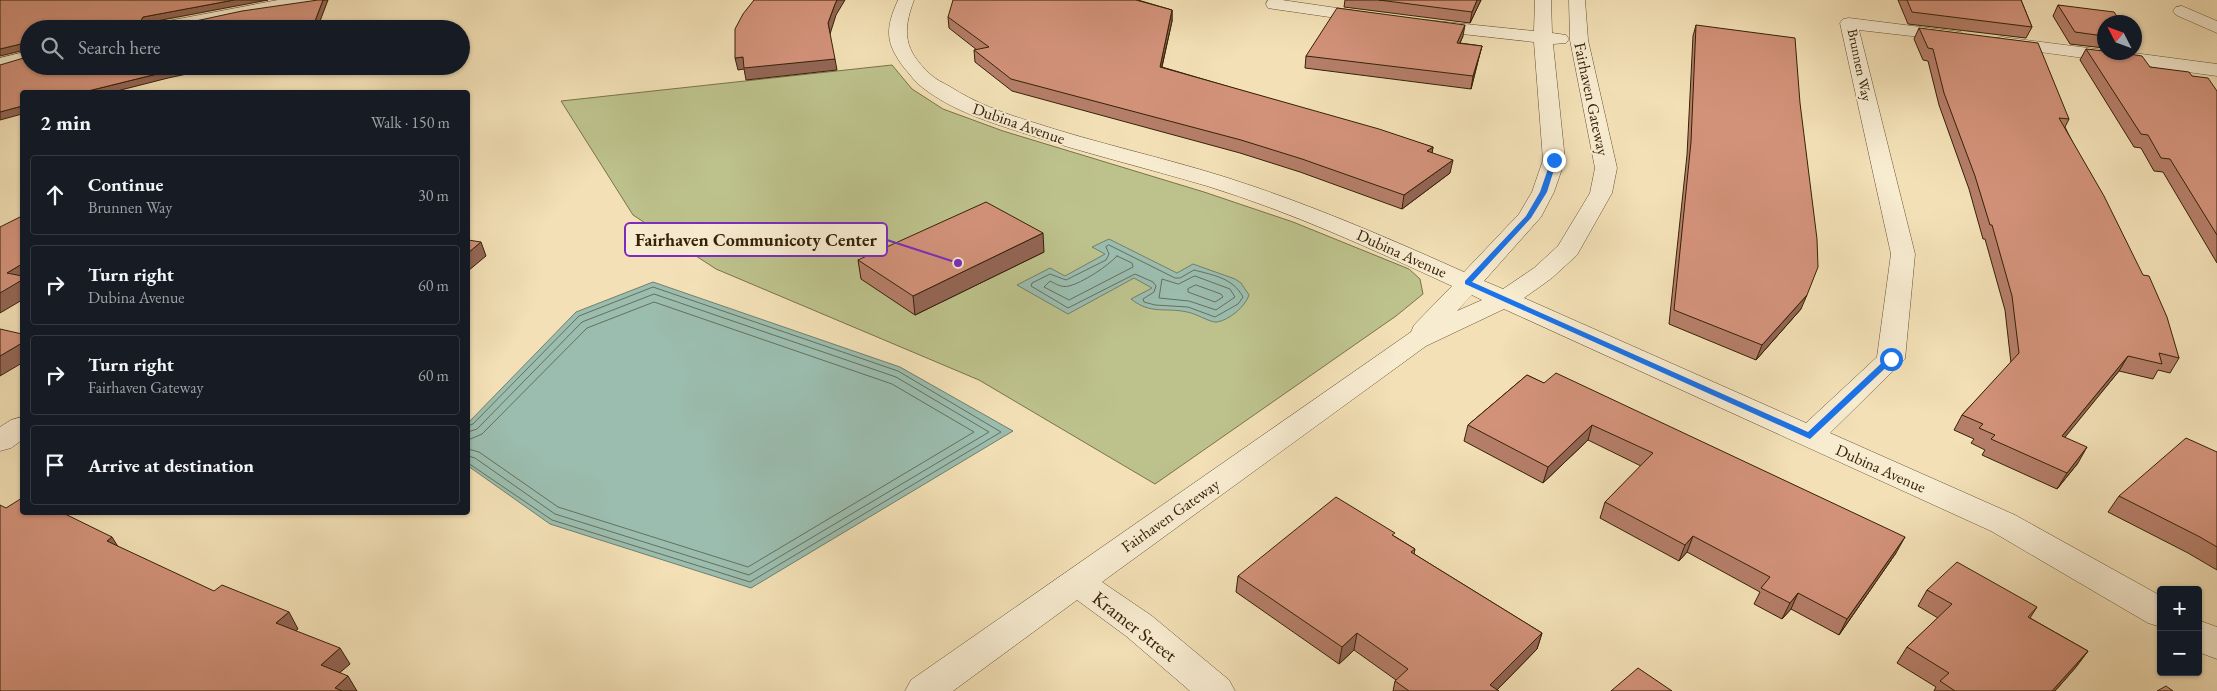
<!DOCTYPE html>
<meta charset="utf-8">
<style>
:root{--surface:#171b24;--page:#242831;--text:#f1f3f6;--muted:#9ea1a6;--line:#363941}
body{margin:0;font-family:"EB Garamond",serif;background:var(--page);color:var(--text)}
.controls{position:absolute;right:15px;bottom:15px;display:grid;overflow:hidden;border-radius:5px;box-shadow:0 1px 4px #0004}
.controls button{width:45px;height:45px;display:grid;place-items:center;padding:0;border:0;border-bottom:1px solid var(--line);background:var(--surface);color:var(--text);font:25px sans-serif}
.compass{position:absolute;left:2097px;top:15px;width:45px;height:45px;border-radius:50%;background:var(--surface);box-shadow:0 1px 4px #0004;rotate:312deg}
.stop{position:absolute;width:15px;height:15px;margin:-11px;border:4px solid #1a73e8;border-radius:50%;background:#fff}
.stop.end{background:#1a73e8;border-color:#fff;box-shadow:0 1px 5px #0008}
.list{margin:0;padding:0;list-style:none}
h2{display:flex;justify-content:space-between;align-items:center;height:65px;margin:0;padding:0 20px;font-size:21px}
h2 small{font-size:16px;font-weight:400;color:var(--muted)}
.list li{display:grid;grid-template-columns:32px 1fr auto;gap:15px;align-items:center;box-sizing:border-box;height:80px;margin:0 10px 10px;padding:0 10px;border:1px solid var(--line);border-radius:5px}
.list b{display:block;font-size:19px;white-space:nowrap}
.list p{margin:0;font-size:16px;white-space:nowrap;color:var(--muted)}
.list em{font-size:16px;font-style:normal;color:var(--muted)}
.icon{flex:none;width:28px;height:28px;fill:none;stroke:currentColor;stroke-width:2;stroke-linecap:round;stroke-linejoin:round}
.map{position:relative;flex:none;width:2217px;height:691px;overflow:hidden}
.search{position:absolute;background:var(--surface);box-shadow:0 1px 4px #0004;left:20px;top:20px;width:450px;height:55px;display:flex;align-items:center;gap:12px;box-sizing:border-box;padding:0 18px;border-radius:28px;color:var(--muted);font-size:19px}
.panel{position:absolute;background:var(--surface);box-shadow:0 1px 4px #0004;left:20px;top:90px;width:450px;height:425px;border-radius:5px}
.map>svg:first-child{display:block}
</style>
<div class="map">
<svg width="2217" height="691" viewBox="0 0 2217 691">
<rect width="100%" height="100%" fill="#f3e0b6"/>
<filter id="stains"><feTurbulence type="fractalNoise" baseFrequency=".004" numOctaves="4"/><feColorMatrix values="0 0 0 0 .2 0 0 0 0 .09 0 0 0 0 .02 0 0 0 .5 -.17"/></filter>
<radialGradient id="worn" r=".72"><stop offset=".6" stop-color="#630" stop-opacity="0"/><stop offset="1" stop-color="#630" stop-opacity=".3"/></radialGradient>
<!-- green -->
<polygon fill="#bdc28c" stroke="#797249" points="892,65 912,89 943,109 1003,131 1204,192 1293,222 1409,269 1420,279 1423,294 1396,316 1155,484 979,380 716,269 633,215 561,101"/>
<!-- water -->
<g fill="#9bbdaf" stroke="#727f6b">
<path d="M1109,239L1177,273L1193,264L1235,279L1241,283L1249,295C1245,307 1229,320 1217,322C1211,323 1195,313 1187,312C1165,307 1151,315 1131,299L1152,288L1134,278L1068,314L1017,285L1050,268L1065,276L1105,254L1092,247Z"/>
<polygon points="653,282 900,367 1013,431 751,588 550,524 468,466 468,423 576,312"/>
</g>
<g fill="none" stroke-linecap="round" stroke-linejoin="round">
<!-- shore -->
<g stroke="#686f5a" stroke-width="1">
<path d="M1109,245L1175,278H1180L1194,270C1213,275 1233,278 1243,297L1238,304L1215,317L1188,307L1155,305L1144,302L1143,299L1154,292L1156,286L1153,282L1135,274L1068,308L1031,286L1032,283L1050,274L1066,280L1106,260L1109,254L1106,247Z"/>
<path d="M1117,256L1132,263L1133,267L1069,300L1044,287L1050,281C1056,284 1062,288 1069,286C1082,283 1108,266 1117,256Z"/>
<polygon points="1195,276 1230,289 1235,297 1216,310 1189,301 1159,298 1162,279 1178,284"/>
<polygon points="1196,285 1221,294 1223,297 1215,302 1188,292 1188,289"/>
<polyline points="468,426 473,424 579,316 653,287 898,371 1001,432 750,582 552,520 468,463"/>
<polyline points="468,432 477,429 582,322 654,294 896,377 989,432 749,575 555,514 475,458 468,456"/>
<polyline points="468,440 482,434 587,328 654,302 892,384 974,432 748,567 558,507 479,452 468,449"/>
</g>
<defs>
<g id="minor">
<polygon points="278,0 322,0 320,4 314,5 244,15 179,29 143,29 146,25 152,24"/>
<path d="M898,0H914C902,32 904,50 930,74C935,79 943,83 949,86C975,103 1003,113 1032,122C1096,143 1161,157 1225,177C1307,203 1386,237 1464,272L1519,214L1532,192L1543,160L1534,42L1426,30L1420,29L1417,25L1420,21L1426,20L1534,31L1535,0H1551L1552,33L1566,35L1569,39L1566,43L1553,44L1565,160L1554,192L1541,217L1484,281L1503,289L1534,268L1558,246L1590,193L1595,168L1570,40L1569,0H1585L1588,40L1617,168L1612,193L1577,255L1552,278L1524,298L1806,423L1877,357L1891,254L1840,23L1843,19L1849,18L1961,32L1964,36L1961,40L1955,41L1859,30L1915,254L1905,359L1830,433L2015,515L2161,596V627L2148,623L1991,531L1504,309L1426,346L1102,582L1152,616L1229,680L1235,691H1190L1126,636L1077,600L953,691H905L911,680L1411,332L1414,325L1452,286C1372,249 1291,212 1207,186C1146,168 1084,153 1023,133C986,121 947,109 917,83C913,79 909,73 905,69C885,43 885,29 898,0ZM1472,295L1482,300L1457,311Z"/>
<polygon points="1268,0 1282,0 1371,13 1377,14 1380,18 1377,22 1371,23 1274,9 1268,8 1266,4"/>
<polygon points="2182,6 2217,21 2217,33 2176,15 2173,11 2176,7"/>
<polygon points="2002,37 2104,50 2104,52 2126,52 2217,64 2217,76 1996,46 1993,42 1996,38"/>
<polygon points="29,51 29,63 0,70 0,58"/>
<polygon points="22,417 22,440 11,448 0,451 0,427 11,420"/>
<polygon points="2198,620 2217,627 2217,659 2198,652"/>
</g>
</defs>
<!-- minor casing -->
<use href="#minor" stroke="#645132" stroke-width="1"/>
<!-- minor -->
<use href="#minor" fill="#f7ebd0" fill-rule="evenodd"/>
</g>
<!-- wall -->
<g fill="#b57e69" stroke="#352106">
<polygon points="1138,0 1172,10 1172,21 1162,67 1433,147 1432,153 1450,173 1402,209 1300,172 1240,153 1012,91 975,62 974,50 977,50 949,28 948,17"/>
<polygon points="1345,0 1481,0 1470,23 1344,7"/>
<polygon points="1898,0 2021,0 2032,27 2026,38 1908,24"/>
<polygon points="2058,5 2104,22 2104,48 2070,44 2053,16"/>
<polygon points="1696,25 1801,309 1756,360 1669,324 1687,155 1693,36"/>
<polygon points="1919,28 2069,119 2065,127 2179,358 2170,373 2158,370 2153,379 2119,371 2064,437 2078,463 2057,489 1982,455 1985,450 1971,443 1974,439 1954,430 1962,415 2011,363 2005,310 1985,239 1983,239 1969,189 1939,105 1928,61 1923,60 1914,39"/>
<polygon points="1463,36 1460,43 1482,46 1479,57 1471,89 1305,68 1306,56"/>
<polygon points="2086,49 2150,67 2192,76 2217,91 2217,263 2163,172 2154,171 2141,148 2134,147 2080,60"/>
<polygon points="1044,252 915,315 861,279 858,260"/>
<polygon points="1527,375 1896,553 1839,635 1791,609 1782,619 1754,604 1760,592 1687,552 1679,561 1600,518 1605,502 1641,466 1588,440 1543,483 1464,441 1468,425"/>
<polygon points="2217,452 2217,570 2188,553 2108,512 2119,496"/>
<polygon points="1394,536 1415,549 1414,554 1542,633 1537,649 1497,690 1499,691 1393,691 1395,681 1396,680 1354,650 1339,664 1236,592 1238,576"/>
<polygon points="1927,590 2037,607 2030,618 2088,651 2076,667 2055,691 1934,691 1936,687 1897,663 1907,647 1938,618 1918,606"/>
</g>
<!-- shaded-wall -->
<g fill="#936655" stroke="#352106">
<polygon points="234,0 268,0 146,23 143,29 139,24 143,17"/>
<polygon points="323,0 328,0 317,29 312,29"/>
<polygon points="837,0 845,0 836,15 830,34 828,23 835,4"/>
<polygon points="1477,0 1481,0 1470,23 1472,12"/>
<polygon points="1172,10 1172,21 1159,79 1160,67"/>
<polygon points="1465,25 1463,36 1455,54 1457,43"/>
<polygon points="25,43 29,49 0,56 0,49"/>
<polygon points="1482,46 1479,57 1471,89 1473,76"/>
<polygon points="743,57 835,59 837,70 746,80 744,69 738,70 735,58"/>
<polygon points="191,66 224,66 168,78 113,92 84,92 165,72"/>
<polygon points="22,106 22,114 0,120 0,112"/>
<polygon points="1433,147 1431,160 1427,151"/>
<polygon points="1453,160 1450,173 1402,209 1404,195"/>
<polygon points="1043,233 1044,252 915,315 913,296"/>
<polygon points="481,242 486,256 468,271 468,253"/>
<polygon points="22,264 22,300 0,313 0,293 7,273"/>
<polygon points="1807,295 1801,309 1756,360 1762,345"/>
<polygon points="22,343 22,363 0,376 0,356"/>
<polygon points="2128,356 2119,371 2053,452 2062,436"/>
<polygon points="1592,425 1588,440 1543,483 1548,467"/>
<polygon points="2087,447 2078,463 2057,489 2067,473"/>
<polygon points="1693,536 1687,552 1679,561 1685,545"/>
<polygon points="112,537 122,553 107,541"/>
<polygon points="1905,537 1896,553 1839,635 1847,619"/>
<polygon points="1798,593 1791,609 1782,619 1790,603"/>
<polygon points="289,612 298,629 286,639 276,623"/>
<polygon points="1357,633 1354,650 1339,664 1342,647"/>
<polygon points="1542,633 1537,649 1496,691 1490,685"/>
<polygon points="340,648 350,664 330,681 321,665"/>
<polygon points="2088,651 2076,667 2055,691 2052,691"/>
<polygon points="348,676 357,691 337,691 335,688"/>
</g>
<!-- building -->
<g fill="#d2927a" stroke="#352106">
<polygon points="0,0 234,0 143,17 139,24 177,25 242,11 318,0 323,0 312,29 29,29 29,66 191,66 165,72 84,92 22,92 22,106 0,112 0,65 27,57 28,45 25,43 0,49"/>
<polygon points="754,0 837,0 835,4 828,23 835,59 744,68 743,57 735,58 735,29 743,14"/>
<polygon points="953,0 1136,0 1172,10 1160,67 1379,129 1433,147 1427,151 1453,160 1404,195 1302,159 1241,140 1011,79 974,50 989,47 948,17"/>
<polygon points="1379,0 1477,0 1472,12"/>
<polygon points="1907,0 2021,0 2032,27 1912,12"/>
<polygon points="2058,5 2114,12 2121,22 2104,22 2104,36 2075,32"/>
<polygon points="1337,8 1465,25 1457,43 1482,46 1473,76 1306,56"/>
<polygon points="1696,25 1795,38 1800,103 1817,239 1818,267 1807,295 1762,345 1674,310 1691,142"/>
<polygon points="1919,28 2038,43 2069,119 2059,118 2104,196 2143,275 2149,276 2167,317 2179,358 2159,353 2162,364 2128,356 2062,436 2087,447 2067,473 1991,439 1995,435 1979,428 1983,424 1962,415 2019,353 2012,296 1992,225 1990,225 1975,176 1944,93 1933,49 1928,48"/>
<polygon points="2086,49 2104,51 2104,52 2117,52 2142,56 2150,67 2189,72 2192,76 2208,78 2217,91 2217,235 2170,159 2161,158 2148,135 2141,134"/>
<polygon points="986,202 1043,233 913,296 858,260"/>
<polygon points="22,216 22,264 7,273 22,276 22,280 0,293 0,227"/>
<polygon points="468,240 481,242 468,253"/>
<polygon points="0,329 22,334 22,343 0,356"/>
<polygon points="1556,373 1905,537 1847,619 1798,593 1790,603 1761,588 1770,577 1693,536 1685,545 1605,502 1653,453 1592,425 1548,467 1468,425 1527,375 1544,383"/>
<polygon points="2186,438 2217,452 2217,547 2200,537 2119,496"/>
<polygon points="1336,497 1395,533 1392,535 1415,549 1411,552 1542,633 1490,685 1499,691 1409,691 1395,681 1408,669 1357,633 1342,647 1238,576"/>
<polygon points="22,498 22,512 61,512 112,537 107,541 214,591 222,585 289,612 276,623 340,648 321,665 348,676 335,688 342,691 0,691 0,505 6,508"/>
<polygon points="1957,562 2037,607 2028,617 2088,651 2052,691 1955,691 1940,681 1949,673 1907,647 1952,604 1927,590"/>
<polygon points="1638,668 1672,691 1611,691"/>
<polygon points="2166,686 2173,691 2157,691"/>
</g>
<!-- route -->
<polygon fill="#1a73e8" points="1554,158 1557,160 1547,192 1531,218 1472,282 1808,432 1888,357 1895,359 1810,439 1465,284 1465,281 1526,216 1540,192 1551,160"/>
<g text-anchor="middle" stroke-width="4" stroke-linejoin="round" paint-order="stroke">
<!-- far-street labels -->
<g font-size="14" fill="#352106" stroke="#f7ebd0">
<text transform="translate(1860 65) rotate(78)" y="5">Brunnen Way</text>
</g>
<!-- street labels -->
<g font-size="16" fill="#352106" stroke="#f7ebd0">
<text transform="translate(1592 99) rotate(78)" y="6">Fairhaven Gateway</text>
<text transform="translate(1019 123) rotate(19)" y="6">Dubina Avenue</text>
<text transform="translate(1402 253) rotate(24)" y="6">Dubina Avenue</text>
<text transform="translate(1881 468) rotate(24)" y="6">Dubina Avenue</text>
<text transform="translate(1170 515) rotate(-35)" y="6">Fairhaven Gateway</text>
</g>
<!-- near-street labels -->
<g font-size="19" fill="#352106" stroke="#f7ebd0">
<text transform="translate(1135 626) rotate(38)" y="7">Kramer Street</text>
</g>
</g>
<!-- callouts -->
<path fill="none" stroke="#7b2cbf" stroke-width="2" d="M958 263L887 240"/>
<circle fill="#7b2cbf" stroke="#f7ebd0" stroke-width="2" cx="958" cy="263" r="5"/>
<rect fill="#f7ebd0" stroke="#7b2cbf" stroke-width="2" x="625" y="223" width="262" height="33" rx="5"/>
<g font-size="18" text-anchor="middle" font-weight="bold" fill="#352106">
<text x="756" y="246">Fairhaven Communicoty Center</text>
</g>
<rect width="100%" height="100%" filter="url(#stains)"/>
<rect width="100%" height="100%" fill="url(#worn)"/>
</svg>
<div class="controls">
<button>+</button>
<button>−</button>
</div>
<svg class="compass" viewBox="-18 -18 36 36"><path d="M0-13l5 13h-10z" fill="#e53935"/><path d="M0 13l5-13h-10z" fill="#9ea1a6"/></svg>
<div class="stop" style="left:1891px;top:359px"></div>
<div class="stop end" style="left:1554px;top:160px"></div>
<div class="search"><svg class="icon" aria-label="search" viewBox="0 0 24 24"><circle cx="10" cy="10" r="6"/><path d="M15 15l6 6"/></svg>Search here</div>
<section class="panel">
<h2>2 min<small>Walk · 150 m</small></h2>
<ul class="list">
<li><svg class="icon" aria-label="ahead" viewBox="0 0 24 24"><path d="M12 20V5M6 11l6-6 6 6"/></svg><div><b>Continue</b><p>Brunnen Way</p></div><em>30 m</em></li>
<li><svg class="icon" aria-label="right" viewBox="0 0 24 24"><path d="M7 20v-9h11M14 6l5 5-5 5"/></svg><div><b>Turn right</b><p>Dubina Avenue</p></div><em>60 m</em></li>
<li><svg class="icon" aria-label="right" viewBox="0 0 24 24"><path d="M7 20v-9h11M14 6l5 5-5 5"/></svg><div><b>Turn right</b><p>Fairhaven Gateway</p></div><em>60 m</em></li>
<li><svg class="icon" aria-label="arrive" viewBox="0 0 24 24"><path d="M6 21V4h12l-3 4 3 4H6"/></svg><div><b>Arrive at destination</b></div></li>
</ul>
</section>
</div>
